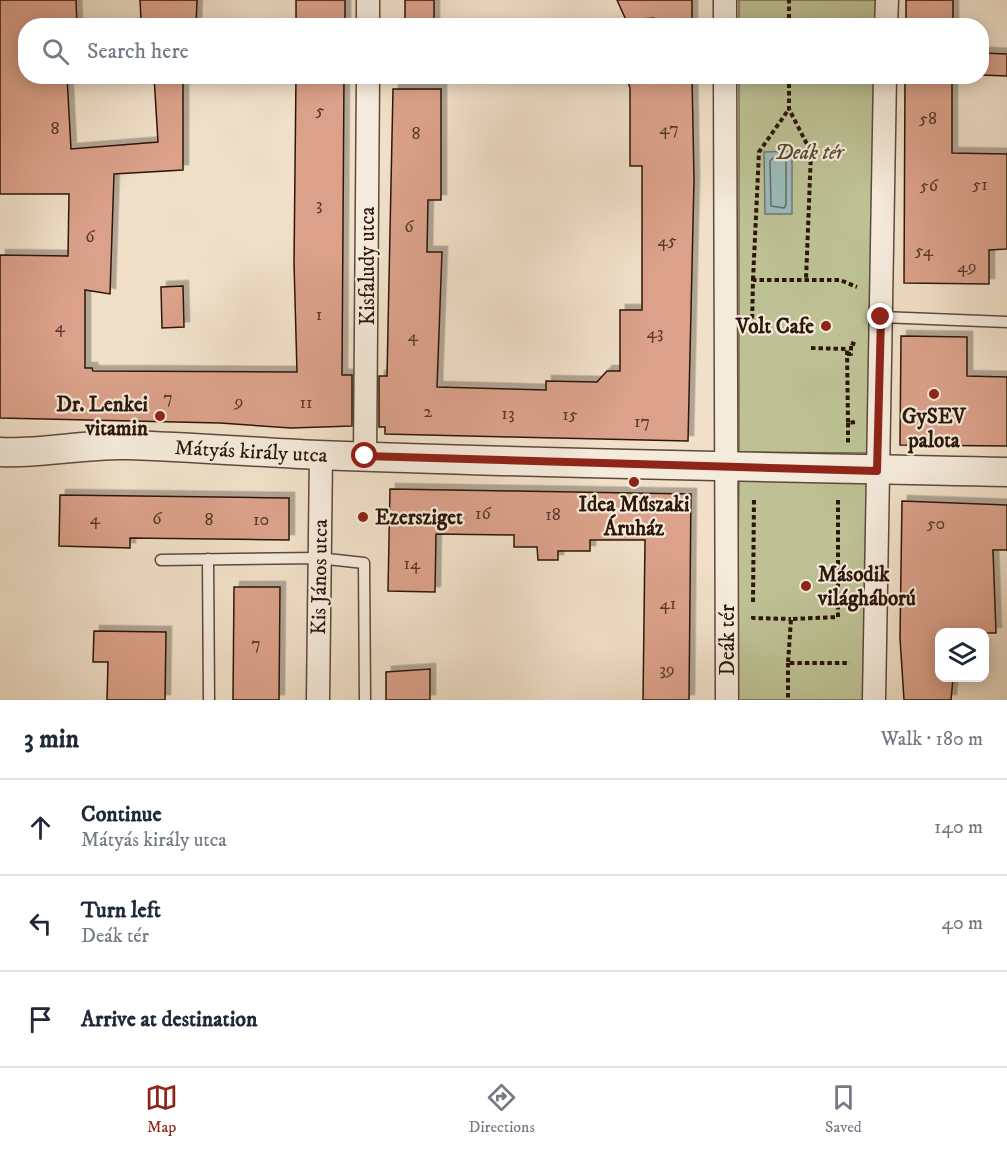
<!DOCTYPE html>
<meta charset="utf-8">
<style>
:root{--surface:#fff;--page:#f6f6f7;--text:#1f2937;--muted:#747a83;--line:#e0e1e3;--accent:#8f2418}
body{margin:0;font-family:"IM FELL DW Pica",serif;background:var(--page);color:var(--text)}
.controls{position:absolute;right:18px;bottom:18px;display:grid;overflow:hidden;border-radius:12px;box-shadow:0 3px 15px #0003}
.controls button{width:54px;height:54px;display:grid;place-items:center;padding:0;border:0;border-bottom:2px solid var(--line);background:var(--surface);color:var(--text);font:30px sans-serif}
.stop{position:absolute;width:18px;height:18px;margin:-14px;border:4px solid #8f2418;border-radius:50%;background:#fff}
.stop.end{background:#8f2418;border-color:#fff;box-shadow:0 2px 6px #0008}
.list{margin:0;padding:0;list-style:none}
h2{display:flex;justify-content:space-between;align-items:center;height:78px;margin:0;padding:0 24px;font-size:26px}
h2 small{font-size:20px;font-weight:400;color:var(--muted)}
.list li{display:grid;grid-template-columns:39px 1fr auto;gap:18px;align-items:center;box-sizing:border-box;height:96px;padding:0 24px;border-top:2px solid var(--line)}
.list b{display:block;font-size:22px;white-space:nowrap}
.list p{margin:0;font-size:20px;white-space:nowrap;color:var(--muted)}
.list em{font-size:20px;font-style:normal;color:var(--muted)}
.icon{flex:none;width:33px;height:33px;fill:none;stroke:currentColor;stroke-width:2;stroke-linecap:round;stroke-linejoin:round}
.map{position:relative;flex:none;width:1007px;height:700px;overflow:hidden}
.search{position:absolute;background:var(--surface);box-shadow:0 3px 15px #0003;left:18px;right:18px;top:18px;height:66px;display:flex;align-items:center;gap:15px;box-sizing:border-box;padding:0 21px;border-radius:24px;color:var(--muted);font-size:22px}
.sheet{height:366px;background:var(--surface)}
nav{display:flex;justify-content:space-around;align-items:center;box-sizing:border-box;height:84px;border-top:2px solid var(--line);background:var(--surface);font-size:16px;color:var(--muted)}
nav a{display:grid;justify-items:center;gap:3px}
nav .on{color:var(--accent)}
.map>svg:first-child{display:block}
</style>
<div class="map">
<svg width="1007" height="700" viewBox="0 0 1007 700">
<defs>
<filter id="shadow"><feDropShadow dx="5.5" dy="-5.5" stdDeviation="0" flood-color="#0004"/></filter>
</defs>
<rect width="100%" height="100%" fill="#f0e0c9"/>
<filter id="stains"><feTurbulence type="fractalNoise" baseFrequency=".00333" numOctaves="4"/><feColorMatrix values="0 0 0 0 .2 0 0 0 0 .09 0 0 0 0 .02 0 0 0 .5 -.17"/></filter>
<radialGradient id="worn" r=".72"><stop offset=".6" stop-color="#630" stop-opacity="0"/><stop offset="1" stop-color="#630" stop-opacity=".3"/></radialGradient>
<!-- green -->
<g fill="#bdc194" stroke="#756c4e" stroke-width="1.5">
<polygon points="739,0 882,0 881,25 739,26"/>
<polygon points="739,77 880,77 872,453 739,452"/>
<polygon points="739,479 867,482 868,700 736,700"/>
</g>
<!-- water -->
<polygon fill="#9bbcbb" stroke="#6f7a74" stroke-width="1.5" points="792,151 792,214 765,214 764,152"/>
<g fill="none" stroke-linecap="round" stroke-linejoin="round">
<!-- shore -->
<polygon stroke="#646a62" stroke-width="1.5" points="773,158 786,160 786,205 784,208 771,206 770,161"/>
</g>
<!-- building -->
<g fill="#dba18a" stroke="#2d1709" stroke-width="1.5" filter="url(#shadow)">
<polygon points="0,0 76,0 77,26 26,26 26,76 67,76 71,149 158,142 154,76 183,76 183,170 114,174 110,294 85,290 85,368 92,368 93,371 297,372 294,263 296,76 344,76 342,375 352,375 352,426 291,428 220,423 0,418 0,255 68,256 69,194 0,194"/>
<polygon points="140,0 197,0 196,26 151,26 151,19 141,19"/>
<rect x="296" y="0" width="49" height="26"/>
<rect x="405" y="0" width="29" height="26"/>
<polygon points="617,0 692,0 692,26 654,26 654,18 626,20"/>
<rect x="906" y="0" width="47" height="26"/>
<polygon points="983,53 1007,54 1007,76 982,75"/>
<polygon points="626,76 692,76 694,180 688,441 385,434 385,427 379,427 379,376 387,376 393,89 441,89 441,200 428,200 427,252 442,252 437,387 546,390 546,381 597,382 607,371 620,371 620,310 642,310 642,166 630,166 630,88"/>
<polygon points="905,76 952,76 952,153 1007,154 1007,249 989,250 989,284 904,283"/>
<polygon points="183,286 184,327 162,328 161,287"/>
<polygon points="901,336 967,337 967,376 1007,377 1007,446 900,445"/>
<polygon points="390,489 691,494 689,700 643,700 645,540 590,540 590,551 558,551 558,560 538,560 537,547 514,547 514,535 436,534 435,592 388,591"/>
<polygon points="60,495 289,498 289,540 130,538 130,548 59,546"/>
<polygon points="902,501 1007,505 1007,550 993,550 996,633 939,633 939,678 953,678 951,700 904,700 900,638"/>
<polygon points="234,587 280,587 279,700 233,700"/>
<polygon points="94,631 166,632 165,700 107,700 108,662 93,662"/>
<polygon points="430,669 430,700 386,700 386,672"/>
</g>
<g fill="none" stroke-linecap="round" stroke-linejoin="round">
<defs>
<g id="service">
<polyline points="881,317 1007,322"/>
<polyline points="208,559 209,700"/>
<polyline points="161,560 318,558 364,563 365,700"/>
</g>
<g id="minor">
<polyline points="725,0 725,26"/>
<polyline points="368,26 368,0"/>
<polyline points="886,26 887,0"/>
<polyline points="725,76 727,700"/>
<polyline points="365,456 368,76"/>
<polyline points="318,700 321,455"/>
<polyline points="874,700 885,76"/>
</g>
<path id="tertiary" d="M0,452C42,454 84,444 126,445C190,447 254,452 318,455C548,464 778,467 1007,472"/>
</defs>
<!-- service casing -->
<use href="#service" stroke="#5e4939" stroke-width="13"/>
<!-- minor casing -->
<use href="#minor" stroke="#5e4939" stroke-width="25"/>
<!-- tertiary casing -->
<use href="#tertiary" stroke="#5e4939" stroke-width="31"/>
<!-- path -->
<g stroke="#2d1709" stroke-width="4" stroke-dasharray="4.5 3" stroke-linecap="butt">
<polyline points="789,26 789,0"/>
<polyline points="789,76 789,109 811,152 806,280"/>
<polyline points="753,280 759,152 789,109"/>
<polyline points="752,326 753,280 840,280 857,287"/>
<polyline points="811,348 847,349 848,423 855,422"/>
<polyline points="847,354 851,354 851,343 857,345"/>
<polyline points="848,423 848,444"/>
<polyline points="838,500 838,617 791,619 788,663 850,663"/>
<polyline points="753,602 754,497"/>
<polyline points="753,616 753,618 791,619"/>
<polyline points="788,663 788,700"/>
</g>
<!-- service -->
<use href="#service" stroke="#f5ebdc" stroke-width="10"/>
<!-- minor -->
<use href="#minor" stroke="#f5ebdc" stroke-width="22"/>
<!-- tertiary -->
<use href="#tertiary" stroke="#f5ebdc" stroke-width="28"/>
</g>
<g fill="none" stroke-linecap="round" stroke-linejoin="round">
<!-- route -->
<polyline stroke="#8f2418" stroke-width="8" points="365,456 877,471 881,317"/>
</g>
<!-- markers -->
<g fill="#8f2418" stroke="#f5ebdc" stroke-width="2">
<circle cx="826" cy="326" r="6"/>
<circle cx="934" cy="394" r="6"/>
<circle cx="160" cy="416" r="6"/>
<circle cx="634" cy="482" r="6"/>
<circle cx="363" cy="517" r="6"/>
<circle cx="806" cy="586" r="6"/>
</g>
<g text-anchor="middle" stroke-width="4.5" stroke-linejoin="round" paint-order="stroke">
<!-- number labels -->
<g font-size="18" fill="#583a29">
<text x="320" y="116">5</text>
<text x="928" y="124">58</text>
<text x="55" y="134">8</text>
<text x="669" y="134">47</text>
<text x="416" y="139">8</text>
<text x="980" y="190">51</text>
<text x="929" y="191">56</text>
<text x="319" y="210">3</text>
<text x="409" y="232">6</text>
<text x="90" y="242">6</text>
<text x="667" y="246">45</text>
<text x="924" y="256">54</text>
<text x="967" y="272">49</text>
<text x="319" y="320">1</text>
<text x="60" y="332">4</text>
<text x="655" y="338">43</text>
<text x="413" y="341">4</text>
<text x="168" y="403">7</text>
<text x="239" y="407">9</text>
<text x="306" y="408">11</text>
<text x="428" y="417">2</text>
<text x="508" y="419">13</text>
<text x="570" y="420">15</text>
<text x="642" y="427">17</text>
<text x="483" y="519">16</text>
<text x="553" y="520">18</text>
<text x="95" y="524">4</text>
<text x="157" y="524">6</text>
<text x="209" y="525">8</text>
<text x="261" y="525">10</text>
<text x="936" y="529">50</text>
<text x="412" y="569">14</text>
<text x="668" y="609">41</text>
<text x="256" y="649">7</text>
<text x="667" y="675">39</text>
</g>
<!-- park labels -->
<g font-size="21" font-style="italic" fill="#584a33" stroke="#f5ebdc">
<text x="809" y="159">Deák tér</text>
</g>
<!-- street labels -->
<g font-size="21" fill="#2d1709" stroke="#f5ebdc">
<text transform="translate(367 266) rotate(-90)" y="7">Kisfaludy utca</text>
<text transform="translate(251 451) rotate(3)" y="7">Mátyás király utca</text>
<text transform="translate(319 577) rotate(-89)" y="7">Kis János utca</text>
<text transform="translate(727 640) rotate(-90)" y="7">Deák tér</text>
</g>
<!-- poi labels -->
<g font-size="21" font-weight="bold" fill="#2d1709" stroke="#f5ebdc" text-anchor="end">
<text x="814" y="333">Volt Cafe</text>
<text x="148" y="411">Dr. Lenkei<tspan x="148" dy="24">vitamin</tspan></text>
<text x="934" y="423" text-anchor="middle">GySEV<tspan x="934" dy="24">palota</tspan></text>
<text x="634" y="511" text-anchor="middle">Idea Műszaki<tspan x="634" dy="24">Áruház</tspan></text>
<text x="375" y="524" text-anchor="start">Ezersziget</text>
<text x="818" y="581" text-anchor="start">Második<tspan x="818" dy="24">világháború</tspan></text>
</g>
</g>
<rect width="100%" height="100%" filter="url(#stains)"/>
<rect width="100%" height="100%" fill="url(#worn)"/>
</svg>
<div class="controls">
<button><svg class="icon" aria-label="layers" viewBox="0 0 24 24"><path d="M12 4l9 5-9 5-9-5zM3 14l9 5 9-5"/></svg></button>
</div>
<div class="stop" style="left:365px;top:456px"></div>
<div class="stop end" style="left:881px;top:317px"></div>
<div class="search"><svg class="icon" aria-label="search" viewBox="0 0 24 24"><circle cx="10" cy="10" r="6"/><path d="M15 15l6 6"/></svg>Search here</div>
</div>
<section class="sheet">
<h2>3 min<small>Walk · 180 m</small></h2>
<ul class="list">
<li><svg class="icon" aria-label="ahead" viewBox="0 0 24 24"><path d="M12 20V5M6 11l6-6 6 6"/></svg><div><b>Continue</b><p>Mátyás király utca</p></div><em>140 m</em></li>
<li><svg class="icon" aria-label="left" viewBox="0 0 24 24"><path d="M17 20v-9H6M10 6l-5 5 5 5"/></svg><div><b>Turn left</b><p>Deák tér</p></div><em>40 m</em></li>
<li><svg class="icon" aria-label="arrive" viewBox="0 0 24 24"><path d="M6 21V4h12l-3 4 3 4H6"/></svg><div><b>Arrive at destination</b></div></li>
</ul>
</section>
<nav>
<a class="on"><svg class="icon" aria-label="map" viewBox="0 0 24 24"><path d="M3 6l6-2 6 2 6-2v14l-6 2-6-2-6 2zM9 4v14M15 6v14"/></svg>Map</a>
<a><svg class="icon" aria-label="directions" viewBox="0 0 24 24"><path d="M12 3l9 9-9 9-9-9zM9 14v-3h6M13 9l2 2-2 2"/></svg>Directions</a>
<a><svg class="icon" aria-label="saved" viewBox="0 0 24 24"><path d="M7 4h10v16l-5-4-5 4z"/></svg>Saved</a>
</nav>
